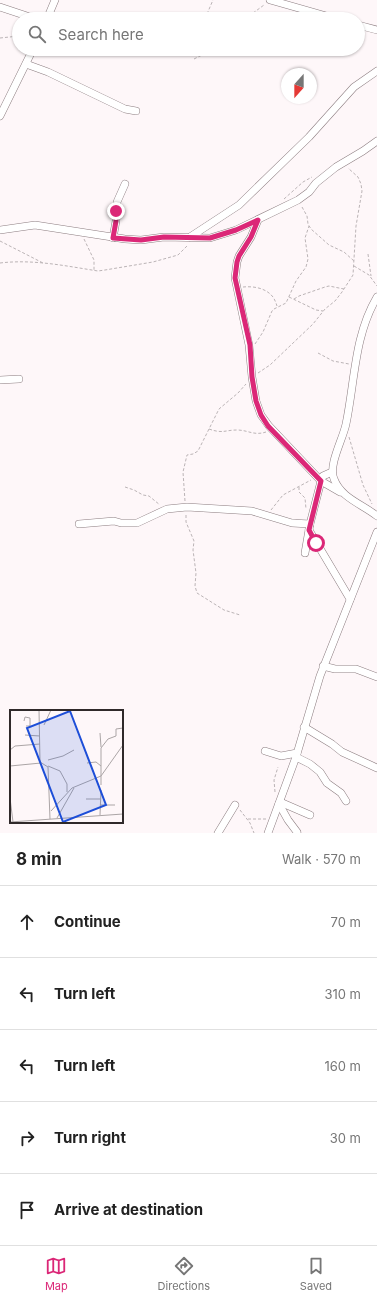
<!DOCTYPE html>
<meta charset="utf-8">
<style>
:root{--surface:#fff;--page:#f6f6f6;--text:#222;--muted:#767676;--line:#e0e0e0;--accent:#db2777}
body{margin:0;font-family:Inter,sans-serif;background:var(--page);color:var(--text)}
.compass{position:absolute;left:281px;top:68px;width:36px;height:36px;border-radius:50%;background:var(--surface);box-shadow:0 1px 3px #0004;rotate:201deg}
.stop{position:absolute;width:12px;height:12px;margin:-9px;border:3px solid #db2777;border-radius:50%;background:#fff}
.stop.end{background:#db2777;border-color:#fff;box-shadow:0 1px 4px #0008}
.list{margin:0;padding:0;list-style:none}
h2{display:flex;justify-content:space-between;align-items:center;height:52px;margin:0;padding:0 16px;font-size:17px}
h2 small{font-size:13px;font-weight:400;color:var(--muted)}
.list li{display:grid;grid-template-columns:26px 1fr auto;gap:12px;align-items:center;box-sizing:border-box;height:72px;padding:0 16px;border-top:1px solid var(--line)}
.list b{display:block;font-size:15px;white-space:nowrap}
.list em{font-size:13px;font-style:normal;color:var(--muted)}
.icon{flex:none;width:22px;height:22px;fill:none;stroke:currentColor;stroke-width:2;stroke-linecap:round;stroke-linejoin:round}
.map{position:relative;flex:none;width:377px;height:833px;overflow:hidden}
.search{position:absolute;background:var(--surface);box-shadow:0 1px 3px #0004;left:12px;right:12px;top:12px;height:44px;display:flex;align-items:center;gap:10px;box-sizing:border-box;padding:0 14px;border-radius:22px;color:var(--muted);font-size:15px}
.sheet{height:412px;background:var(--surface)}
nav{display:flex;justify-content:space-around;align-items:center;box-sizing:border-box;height:56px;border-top:1px solid var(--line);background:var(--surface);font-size:11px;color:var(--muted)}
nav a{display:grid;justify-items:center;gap:2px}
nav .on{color:var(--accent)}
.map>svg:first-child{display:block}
</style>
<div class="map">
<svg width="377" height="833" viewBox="0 0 377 833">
<rect width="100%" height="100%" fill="#fef7f9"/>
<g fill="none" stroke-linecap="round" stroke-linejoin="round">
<defs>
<g id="street">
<polyline points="270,0 337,19"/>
<polyline points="0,7 36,19"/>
<polyline points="47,19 55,0"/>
<polyline points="358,25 377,30"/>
<polyline points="26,64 48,72 125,109 136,111"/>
<polyline points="0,116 33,49"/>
<polyline points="258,220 251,237 239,256 237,262 235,278 249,345 252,377 256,401 261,415 269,426 321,481 323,476 332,472"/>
<polyline points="0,230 35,225 125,239 141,240 164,237 210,238 236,230 298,200 309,192 316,183 336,167 363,151 377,141"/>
<polyline points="190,237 239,205 309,137 354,87 377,71"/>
<polyline points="113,238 116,221 117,202 125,184"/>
<path d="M377,297C354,336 355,381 346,424C343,439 328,465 334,479C341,498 362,504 377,516"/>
<polyline points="0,380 19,379"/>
<polyline points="79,524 114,521 121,523 137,523 167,509 187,507 252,511 292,523 310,524"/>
<polyline points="309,530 350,599"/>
<polyline points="305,553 310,524 321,481 340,492"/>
<polyline points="323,666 335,669 356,669 377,677"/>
<polyline points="304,727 332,744 342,752 377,768"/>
<polyline points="265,751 281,756 297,753"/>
<polyline points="296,757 310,764 320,772 327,783 341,793 346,801"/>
<polyline points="280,802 310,815"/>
<polyline points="279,804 288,820 297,832"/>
<polyline points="218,833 235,805"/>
<polyline points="268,833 296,757 320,676 377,532"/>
</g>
</defs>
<!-- street casing -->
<use href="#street" stroke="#8c7d80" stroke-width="8"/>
<!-- path -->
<g stroke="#bbb4b6" stroke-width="1" stroke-dasharray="3 2" stroke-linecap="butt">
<polyline points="207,19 207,14 213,0"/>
<polyline points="245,19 264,5"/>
<polyline points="0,38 19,36"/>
<polyline points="194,59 202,55 206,49"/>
<polyline points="284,199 303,182 312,177"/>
<polyline points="302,207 307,216 308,224 311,229 329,245 344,252 354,261"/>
<polyline points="84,239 94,260 94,270"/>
<polyline points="0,241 43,263"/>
<polyline points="368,254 371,276"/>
<path d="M0,263C33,259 66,266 98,271L105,270L153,262L178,255L188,245"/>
<polyline points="354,266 369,275 377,286"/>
<path d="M243,287C254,286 266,288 273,297C275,300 276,303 277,306"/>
<polyline points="289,297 316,310 323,311"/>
<polyline points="294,299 299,296 325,287 329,286 344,289"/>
<polyline points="255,344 263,332 272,311 274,309 286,303 296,281 306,267 308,259 305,238 309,226"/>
<polyline points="318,353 333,361 349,364"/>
<polyline points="258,373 270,365 313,324 325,309 335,301 342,292 353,275 356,226 362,191 361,184 358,177 348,168"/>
<path d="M209,429C223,434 225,430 237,430C248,430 254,436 266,432"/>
<polyline points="349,437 363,485 372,504"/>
<polyline points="125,487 134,490 143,495 149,496 160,505"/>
<polyline points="299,487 299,492 305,498 306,509"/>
<polyline points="185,501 183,472 187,455 193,454 198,451 219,409 238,393 246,384"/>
<polyline points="271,510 283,495 311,480"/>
<polyline points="186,515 186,522 194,541 193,550 196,573 195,586 197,593 224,610 240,615"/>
<polyline points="275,792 274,780 278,767"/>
<polyline points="240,810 250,823 254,833"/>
<polyline points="248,819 267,819"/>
</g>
<!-- street -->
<use href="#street" stroke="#fff" stroke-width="7"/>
</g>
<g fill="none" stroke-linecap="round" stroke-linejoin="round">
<!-- route -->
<polyline stroke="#db2777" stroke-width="5" points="116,211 116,221 113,238 141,240 164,237 210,238 236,230 258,220 251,237 239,256 237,262 235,278 250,345 252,377 256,401 261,415 268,426 321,481 309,530 316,543"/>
</g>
<!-- overview -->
<g transform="translate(10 710)">
<rect width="113" height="113" fill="#fef7f9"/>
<path fill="none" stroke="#aba5a6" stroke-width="1" d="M29,0L30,52L38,57L40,109M14,11L15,7L20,8V16H16M34,15L41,0M90,23L91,37M15,25L30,26M0,40L5,36L30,34M38,50L53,46L64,40M77,53L86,52L91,56M0,56L31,53M38,56L50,61L57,74V82M91,75V38L98,29L106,26V19L113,18M0,88L3,112M76,89H90M90,95H105M41,101L62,78L91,66L113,35M90,105L91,80M47,108L64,78M0,112L113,104"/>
<path fill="#1d4ed8" fill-opacity="0.15" stroke="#1d4ed8" stroke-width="2" d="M60,1L96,95L53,112L17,18Z"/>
<rect width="113" height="113" fill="none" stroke="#2f292a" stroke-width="2"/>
</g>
</svg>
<svg class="compass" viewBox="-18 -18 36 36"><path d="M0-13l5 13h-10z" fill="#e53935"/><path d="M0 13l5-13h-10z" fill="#767676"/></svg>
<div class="stop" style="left:316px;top:543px"></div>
<div class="stop end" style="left:116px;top:211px"></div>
<div class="search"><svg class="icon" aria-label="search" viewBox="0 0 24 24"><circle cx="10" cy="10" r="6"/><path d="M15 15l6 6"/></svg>Search here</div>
</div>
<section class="sheet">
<h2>8 min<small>Walk · 570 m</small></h2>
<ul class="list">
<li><svg class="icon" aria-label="ahead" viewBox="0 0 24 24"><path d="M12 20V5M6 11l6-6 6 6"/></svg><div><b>Continue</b></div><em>70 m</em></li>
<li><svg class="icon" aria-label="left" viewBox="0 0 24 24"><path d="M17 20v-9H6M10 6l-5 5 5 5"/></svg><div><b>Turn left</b></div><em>310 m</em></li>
<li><svg class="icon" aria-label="left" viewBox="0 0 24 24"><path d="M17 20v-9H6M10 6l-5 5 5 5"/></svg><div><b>Turn left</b></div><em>160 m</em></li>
<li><svg class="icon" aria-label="right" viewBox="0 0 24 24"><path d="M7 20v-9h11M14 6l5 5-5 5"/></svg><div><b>Turn right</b></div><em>30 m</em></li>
<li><svg class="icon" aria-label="arrive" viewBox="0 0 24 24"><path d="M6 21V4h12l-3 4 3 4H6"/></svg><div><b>Arrive at destination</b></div></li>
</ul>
</section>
<nav>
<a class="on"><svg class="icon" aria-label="map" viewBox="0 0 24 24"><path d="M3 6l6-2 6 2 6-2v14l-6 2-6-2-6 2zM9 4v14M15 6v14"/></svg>Map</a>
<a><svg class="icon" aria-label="directions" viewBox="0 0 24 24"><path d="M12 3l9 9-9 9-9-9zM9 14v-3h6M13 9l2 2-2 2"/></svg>Directions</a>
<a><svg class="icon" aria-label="saved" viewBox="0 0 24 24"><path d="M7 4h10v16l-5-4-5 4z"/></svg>Saved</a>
</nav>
